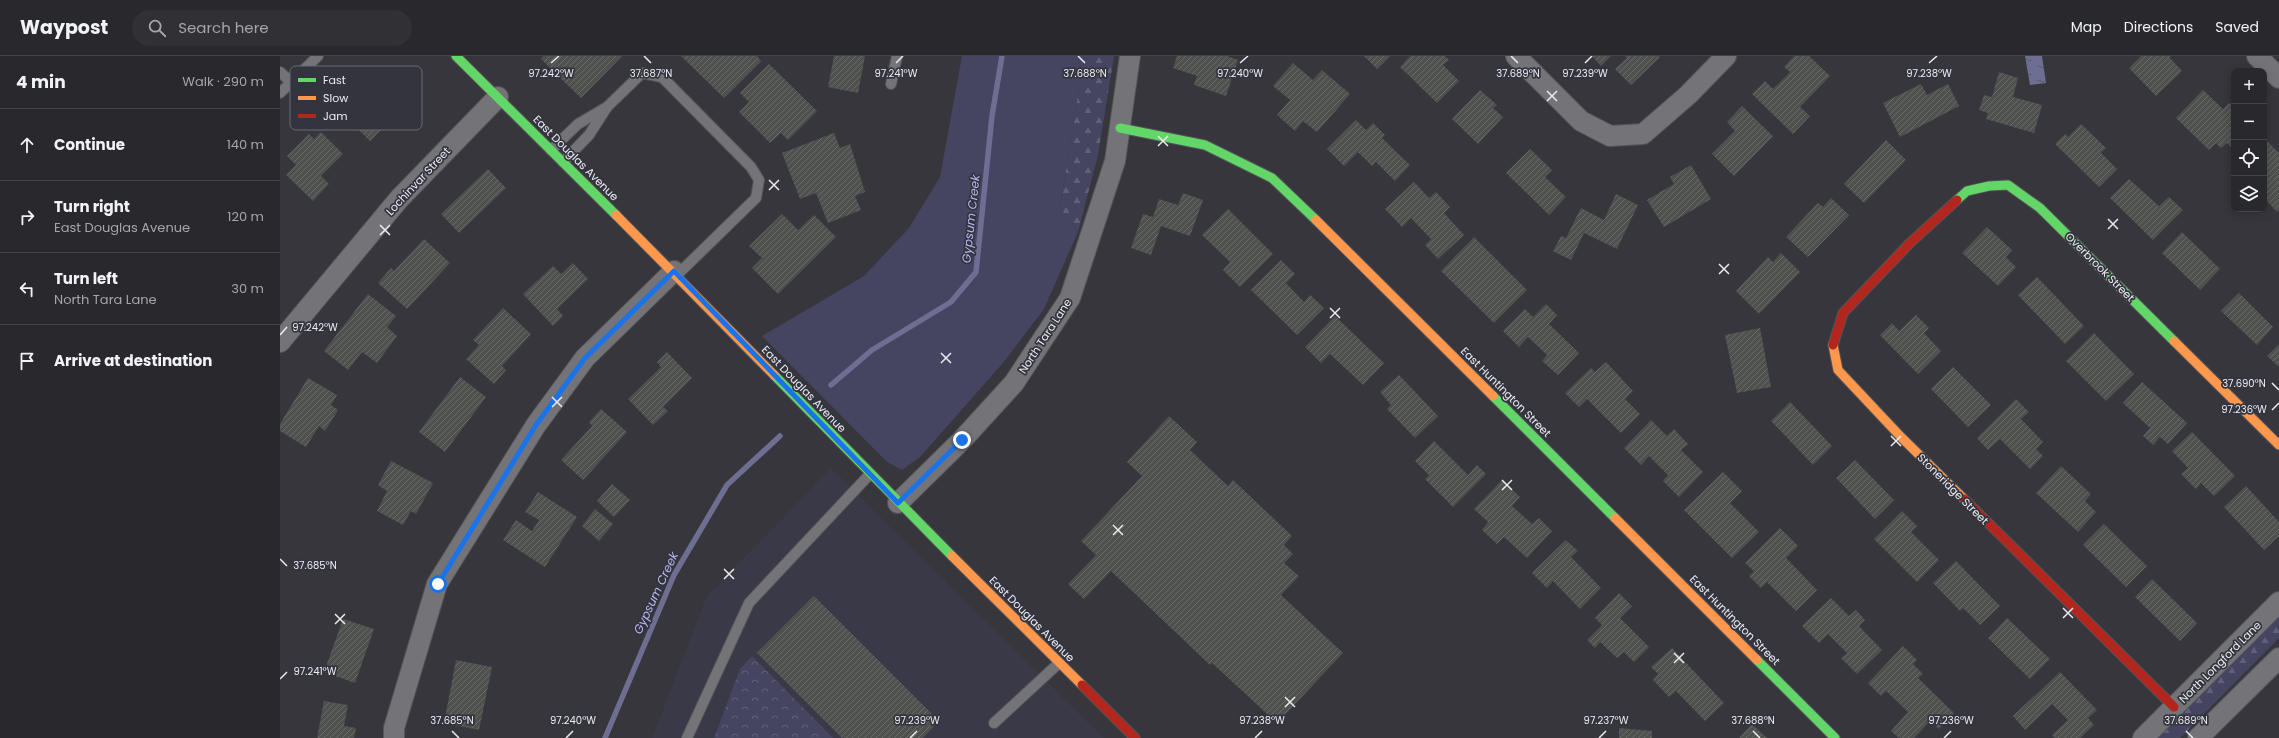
<!DOCTYPE html>
<meta charset="utf-8">
<style>
:root{--surface:#28282d;--page:#303035;--text:#f1f3f6;--muted:#a5a6aa;--line:#444449}
body{margin:0;font-family:Poppins,sans-serif;background:var(--page);color:var(--text)}
.controls{position:absolute;right:12px;top:12px;display:grid;overflow:hidden;border-radius:8px;box-shadow:0 2px 10px #0003}
.controls button{width:36px;height:36px;display:grid;place-items:center;padding:0;border:0;border-bottom:1px solid var(--line);background:var(--surface);color:var(--text);font:20px sans-serif}
.stop{position:absolute;width:12px;height:12px;margin:-9px;border:3px solid #1a73e8;border-radius:50%;background:#fff}
.stop.end{background:#1a73e8;border-color:#fff;box-shadow:0 1px 4px #0008}
.list{margin:0;padding:0;list-style:none}
h2{display:flex;justify-content:space-between;align-items:center;height:52px;margin:0;padding:0 16px;font-size:17px}
h2 small{font-size:13px;font-weight:400;color:var(--muted)}
.list li{display:grid;grid-template-columns:26px 1fr auto;gap:12px;align-items:center;box-sizing:border-box;height:72px;padding:0 16px;border-top:1px solid var(--line)}
.list b{display:block;font-size:15px;white-space:nowrap}
.list p{margin:0;font-size:13px;white-space:nowrap;color:var(--muted)}
.list em{font-size:13px;font-style:normal;color:var(--muted)}
.icon{flex:none;width:22px;height:22px;fill:none;stroke:currentColor;stroke-width:2;stroke-linecap:round;stroke-linejoin:round}
.map{position:relative;flex:none;width:1999px;height:682px;overflow:hidden}
header{display:flex;align-items:center;gap:24px;box-sizing:border-box;height:56px;padding:0 20px;background:var(--surface);border-bottom:1px solid var(--line)}
header strong{font-size:19px}
nav{display:flex;gap:22px;margin-inline-start:auto;font-size:14px}
.search{width:280px;height:36px;background:var(--page);display:flex;align-items:center;gap:10px;box-sizing:border-box;padding:0 14px;border-radius:22px;color:var(--muted);font-size:15px}
main{display:flex}
aside{flex:1;background:var(--surface)}
.map>svg:first-child{display:block}
</style>
<header>
<strong>Waypost</strong>
<div class="search"><svg class="icon" aria-label="search" viewBox="0 0 24 24"><circle cx="10" cy="10" r="6"/><path d="M15 15l6 6"/></svg>Search here</div>
<nav><a>Map</a><a>Directions</a><a>Saved</a></nav>
</header>
<main>
<aside>
<h2>4 min<small>Walk · 290 m</small></h2>
<ul class="list">
<li><svg class="icon" aria-label="ahead" viewBox="0 0 24 24"><path d="M12 20V5M6 11l6-6 6 6"/></svg><div><b>Continue</b></div><em>140 m</em></li>
<li><svg class="icon" aria-label="right" viewBox="0 0 24 24"><path d="M7 20v-9h11M14 6l5 5-5 5"/></svg><div><b>Turn right</b><p>East Douglas Avenue</p></div><em>120 m</em></li>
<li><svg class="icon" aria-label="left" viewBox="0 0 24 24"><path d="M17 20v-9H6M10 6l-5 5 5 5"/></svg><div><b>Turn left</b><p>North Tara Lane</p></div><em>30 m</em></li>
<li><svg class="icon" aria-label="arrive" viewBox="0 0 24 24"><path d="M6 21V4h12l-3 4 3 4H6"/></svg><div><b>Arrive at destination</b></div></li>
</ul>
</aside>
<div class="map">
<svg width="1999" height="682" viewBox="0 0 1999 682">
<defs>
<pattern id="forest-firs" width="22" height="20" patternUnits="userSpaceOnUse"><rect width="22" height="20" fill="#454562"/><path d="M5 1l3.5 6h-7zM16 11l3.5 6h-7z" fill="#606079"/></pattern>
<pattern id="park-crowns" width="20" height="18" patternUnits="userSpaceOnUse"><rect width="20" height="18" fill="#454562"/><path d="M2 6a3 3 0 1 1 6 0M12 15a3 3 0 1 1 6 0" fill="none" stroke="#606079"/></pattern>
<pattern id="water-ripples" width="26" height="14" patternUnits="userSpaceOnUse"><rect width="26" height="14" fill="#6e6e92"/><path d="M2 4q2-2 4 0t4 0M15 11q2-2 4 0t4 0" fill="none" stroke="#5a5a6e"/></pattern>
<pattern id="building-hatch" width="6" height="6" patternUnits="userSpaceOnUse"><rect width="6" height="6" fill="#4e514e"/><path d="M-1 1l2-2M0 6l6-6M5 7l2-2" fill="none" stroke="#686a68"/></pattern>
</defs>
<rect width="100%" height="100%" fill="#36363c"/>
<!-- built -->
<polygon fill="#393947" points="551,412 824,682 372,682 426,541"/>
<!-- grass -->
<polygon fill="#454562" points="682,0 804,0 780,152 798,176 764,253 723,307 640,401 622,414 607,406 482,280 584,220 629,172 660,121"/>
<!-- forest -->
<g fill="url(#forest-firs)">
<polygon points="804,0 834,0 818,99 798,176 780,152"/>
<polygon points="1999,556 1999,582 1900,682 1872,682"/>
</g>
<!-- park -->
<polygon fill="url(#park-crowns)" points="472,600 553,682 434,682 460,613"/>
<!-- water -->
<polygon fill="url(#water-ripples)" points="1745,0 1762,0 1766,27 1750,29"/>
<g fill="none" stroke-linecap="round" stroke-linejoin="round">
<!-- stream -->
<g stroke="#6e6e92" stroke-width="5.5">
<polyline points="551,329 592,294 671,246 696,216 712,60 722,0"/>
<polyline points="325,682 394,519 447,429 500,380"/>
</g>
</g>
<!-- building -->
<g fill="url(#building-hatch)">
<polygon points="264,0 342,0 301,42 261,3"/>
<polygon points="401,0 477,0 481,5 444,42"/>
<polygon points="554,0 585,0 578,37 548,31"/>
<polygon points="897,0 947,0 958,4 946,40 914,29 917,20 893,12"/>
<polygon points="1084,0 1110,0 1097,13"/>
<polygon points="1130,0 1165,0 1169,4 1163,9 1179,25 1157,47 1120,11"/>
<polygon points="1312,0 1331,0 1321,10"/>
<polygon points="1345,0 1378,0 1380,1 1351,29 1335,13 1347,2"/>
<polygon points="1514,0 1529,0 1550,20 1520,51 1530,60 1513,78 1472,38 1485,25 1493,33 1510,16 1504,11"/>
<polygon points="1861,0 1891,0 1889,1 1902,15 1876,40 1849,12"/>
<polygon points="1013,7 1033,24 1042,14 1070,38 1037,76 1023,65 1015,75 997,59 1010,44 993,30"/>
<polygon points="489,8 537,55 508,84 501,77 490,87 459,56 469,46 460,37"/>
<polygon points="90,12 97,20 105,12 134,41 90,85 71,66 82,56 64,38"/>
<polygon points="1719,16 1738,22 1733,41 1762,49 1754,77 1706,63 1708,57 1699,54 1704,39 1712,41"/>
<polygon points="1641,28 1647,39 1668,28 1679,50 1620,81 1603,47"/>
<polygon points="1200,34 1217,49 1213,52 1223,61 1198,88 1172,63"/>
<polygon points="1923,34 1943,53 1949,47 1954,52 1954,57 1950,61 1954,65 1954,94 1947,87 1941,92 1936,87 1929,94 1896,62"/>
<polygon points="1462,50 1493,80 1454,120 1432,98 1455,75 1447,66"/>
<polygon points="1076,64 1086,74 1093,67 1105,79 1102,82 1130,109 1115,125 1096,106 1092,110 1078,96 1064,110 1047,93"/>
<polygon points="1801,68 1826,92 1821,97 1837,113 1819,131 1775,88 1785,78 1788,81"/>
<polygon points="41,76 63,98 41,120 49,128 33,145 6,119 16,109 7,100 29,78 34,83"/>
<polygon points="554,77 560,92 570,88 585,136 575,140 581,154 548,167 536,137 520,143 502,97"/>
<polygon points="1606,84 1626,104 1584,147 1564,128"/>
<polygon points="1986,84 1999,97 1999,154 1997,156 1984,142 1984,86"/>
<polygon points="1250,93 1272,114 1265,121 1286,141 1269,159 1226,117"/>
<polygon points="1411,109 1431,143 1384,171 1367,144 1394,128 1390,121"/>
<polygon points="208,113 226,132 179,177 161,158"/>
<polygon points="1849,123 1879,150 1889,141 1903,154 1873,184 1830,142"/>
<polygon points="1134,126 1149,142 1156,136 1170,151 1164,157 1184,179 1158,203 1145,189 1151,183 1131,162 1122,171 1105,153"/>
<polygon points="903,137 923,144 910,180 881,170 871,199 851,192 863,158 873,161 879,143 898,149"/>
<polygon points="1336,138 1358,149 1337,193 1304,177 1291,204 1273,195 1281,180 1286,182 1301,152 1324,164"/>
<polygon points="1551,142 1569,159 1528,201 1506,181 1538,147 1543,151"/>
<polygon points="948,153 993,198 960,231 943,214 950,206 922,179"/>
<polygon points="502,158 518,174 534,159 556,181 498,238 472,212 482,202 469,190"/>
<polygon points="1707,171 1732,194 1726,201 1736,211 1718,230 1682,197"/>
<polygon points="1902,176 1940,213 1920,234 1882,197"/>
<polygon points="1194,181 1247,234 1214,267 1161,215"/>
<polygon points="144,183 170,207 127,253 98,227 111,212 114,215"/>
<polygon points="1501,197 1520,216 1479,258 1456,235 1488,201 1493,206"/>
<polygon points="1001,204 1015,218 1006,227 1024,246 1030,239 1044,252 1017,279 971,234"/>
<polygon points="293,207 308,223 277,253 283,260 273,270 243,238 273,210 281,218"/>
<polygon points="1757,221 1804,270 1785,288 1738,239"/>
<polygon points="1959,237 1993,271 1977,289 1941,255"/>
<polygon points="88,238 116,260 107,271 117,280 97,307 82,296 68,314 44,295"/>
<polygon points="1266,248 1277,259 1269,268 1299,297 1278,319 1262,305 1267,299 1248,281 1239,291 1223,275 1245,253 1253,261"/>
<polygon points="223,252 251,278 222,310 226,314 214,328 186,303 199,289 193,284"/>
<polygon points="1636,259 1649,272 1644,277 1661,295 1638,318 1600,279 1612,267 1619,275"/>
<polygon points="1055,260 1104,307 1083,329 1050,298 1041,307 1025,291"/>
<polygon points="1480,272 1491,331 1457,337 1445,279"/>
<polygon points="1814,277 1854,318 1826,345 1786,305"/>
<polygon points="1999,288 1999,311 1987,300"/>
<polygon points="387,296 412,322 383,351 388,355 373,369 348,343 381,311 377,306"/>
<polygon points="1326,306 1353,335 1345,343 1360,358 1341,377 1307,343 1299,351 1285,337 1311,312 1315,316"/>
<polygon points="1673,311 1711,349 1688,371 1651,333"/>
<polygon points="1119,319 1158,360 1135,382 1107,353 1111,349 1100,336"/>
<polygon points="180,321 206,341 165,396 139,376"/>
<polygon points="28,322 57,339 51,349 58,354 45,375 39,370 26,391 0,375 0,368"/>
<polygon points="1862,326 1907,367 1888,388 1880,381 1873,389 1863,380 1870,372 1843,347"/>
<polygon points="1736,343 1749,356 1741,363 1763,386 1756,393 1763,400 1750,413 1720,383 1708,394 1697,382"/>
<polygon points="1510,346 1552,390 1533,409 1491,365"/>
<polygon points="321,353 347,376 303,424 281,404 312,370 309,366"/>
<polygon points="889,360 917,386 910,394 948,430 953,424 1012,480 1004,489 1013,498 1004,507 1019,520 1001,539 1063,597 997,667 932,607 930,609 831,515 804,543 788,528 816,499 801,485 862,420 847,406"/>
<polygon points="1371,364 1387,380 1394,373 1408,388 1401,394 1423,416 1399,441 1383,425 1388,419 1369,400 1361,409 1344,392"/>
<polygon points="1912,376 1955,420 1934,440 1921,427 1916,433 1901,418 1908,412 1892,395"/>
<polygon points="1154,385 1188,419 1197,409 1206,418 1173,451 1145,423 1149,419 1135,405"/>
<polygon points="1575,404 1614,444 1595,463 1556,422"/>
<polygon points="111,405 153,427 136,458 131,455 123,469 97,455 107,435 98,429"/>
<polygon points="1781,410 1811,438 1805,445 1816,456 1798,476 1756,437"/>
<polygon points="1443,416 1462,435 1450,447 1479,476 1452,502 1404,454"/>
<polygon points="1222,424 1240,441 1232,450 1252,468 1259,462 1272,475 1247,502 1224,481 1217,488 1202,474 1208,466 1194,453"/>
<polygon points="332,428 350,444 334,461 317,445"/>
<polygon points="1966,430 1999,466 1999,480 1984,494 1944,451"/>
<polygon points="258,436 297,461 265,511 223,484 236,464 252,475 259,464 245,456"/>
<polygon points="315,453 333,468 319,485 302,470"/>
<polygon points="1622,455 1637,470 1631,476 1659,504 1637,526 1594,483"/>
<polygon points="1824,468 1867,510 1846,531 1803,489"/>
<polygon points="1500,472 1518,490 1506,502 1537,534 1516,555 1487,526 1481,532 1469,520 1474,515 1465,507"/>
<polygon points="1286,484 1298,495 1291,501 1321,532 1300,553 1273,525 1267,532 1252,517"/>
<polygon points="1676,505 1720,550 1700,569 1683,552 1680,555 1653,527"/>
<polygon points="1872,523 1917,567 1900,585 1855,541"/>
<polygon points="1339,537 1352,550 1340,562 1369,591 1354,606 1344,596 1337,602 1320,586 1315,592 1307,584 1322,569 1315,562"/>
<polygon points="534,540 659,665 643,682 562,682 477,597"/>
<polygon points="1551,542 1569,560 1576,554 1585,564 1579,570 1602,594 1577,618 1561,602 1567,597 1548,578 1539,587 1522,570"/>
<polygon points="1727,562 1770,603 1750,623 1708,582"/>
<polygon points="63,563 94,573 75,627 44,616"/>
<polygon points="1623,590 1637,604 1633,608 1643,618 1638,622 1674,657 1659,673 1650,665 1634,682 1619,682 1611,675 1628,656 1606,635 1601,640 1588,627"/>
<polygon points="1392,592 1444,647 1425,665 1396,635 1389,641 1373,624 1378,618 1371,611"/>
<polygon points="176,604 212,611 199,674 164,667"/>
<polygon points="1780,616 1817,654 1808,662 1814,669 1800,682 1775,682 1772,679 1788,664 1772,648 1745,674 1733,660"/>
<polygon points="44,645 68,649 64,670 76,672 74,682 37,682"/>
<polygon points="1472,668 1487,682 1459,682"/>
<polygon points="1339,672 1372,675 1372,682 1339,682"/>
</g>
<g fill="none" stroke-linecap="round" stroke-linejoin="round">
<defs>
<g id="lane">
<polyline points="0,16 11,26"/>
<polyline points="611,28 617,0"/>
<polyline points="0,37 38,0"/>
<polyline points="327,51 362,17 382,21 471,111 479,124 476,142 397,219"/>
<polyline points="271,94 298,68 327,51 309,79 283,106"/>
<polyline points="714,667 779,607"/>
<polyline points="407,682 469,547 590,418"/>
</g>
<g id="street">
<polyline points="1236,0 1301,65 1330,80 1363,78 1408,39 1446,0"/>
<polyline points="1977,0 1999,22"/>
<polyline points="0,286 119,143 218,41"/>
<polyline points="618,447 682,384 734,327 790,242 835,105 850,0"/>
<polyline points="114,682 114,672 157,528 256,369 305,302 394,215"/>
<polyline points="1863,682 1999,546"/>
<polyline points="1918,682 1999,602"/>
</g>
<g id="fast">
<polyline points="176,0 336,159"/>
<polyline points="840,72 925,89 992,122 1036,164"/>
<polyline points="1677,144 1687,135 1709,130 1728,129 1760,152 1894,285"/>
<polyline points="494,319 672,500"/>
<polyline points="1213,340 1335,462"/>
<polyline points="1477,604 1555,682"/>
</g>
<g id="slow">
<polyline points="336,159 494,319"/>
<polyline points="1036,164 1213,340"/>
<polyline points="1894,285 1999,389"/>
<polyline points="1553,289 1558,314 1621,381 1684,443"/>
<polyline points="1335,462 1477,604"/>
<polyline points="672,500 802,629"/>
</g>
<g id="jam">
<polyline points="1553,289 1563,257 1630,187 1677,144"/>
<polyline points="1684,443 1894,651"/>
<polyline points="802,629 855,682"/>
</g>
</defs>
<!-- lane casing -->
<use href="#lane" stroke="#545459" stroke-width="12"/>
<!-- street casing -->
<use href="#street" stroke="#545459" stroke-width="22"/>
<!-- fast casing -->
<use href="#fast" stroke="#545459" stroke-width="11"/>
<!-- slow casing -->
<use href="#slow" stroke="#545459" stroke-width="11"/>
<!-- jam casing -->
<use href="#jam" stroke="#545459" stroke-width="11"/>
<!-- lane -->
<use href="#lane" stroke="#747478" stroke-width="10"/>
<!-- street -->
<use href="#street" stroke="#747478" stroke-width="20"/>
<!-- fast -->
<use href="#fast" stroke="#63d668" stroke-width="9"/>
<!-- slow -->
<use href="#slow" stroke="#ff974d" stroke-width="9"/>
<!-- jam -->
<use href="#jam" stroke="#b3261e" stroke-width="9"/>
</g>
<g fill="none" stroke-linecap="round" stroke-linejoin="round">
<!-- route -->
<polyline stroke="#1a73e8" stroke-width="5" points="158,528 256,369 305,302 394,215 618,447 682,384"/>
</g>
<!-- ticks -->
<path fill="none" stroke="#ebecf2" stroke-width="1.5" d="M364,0L371,7M798,0L805,7M1231,0L1238,7M271,7L279,0M616,7L623,0M960,7L968,0M1305,7L1312,0M1649,7L1657,0M1267,35L1277,45M1267,45L1277,35M878,80L888,90M878,90L888,80M489,124L499,134M489,134L499,124M1828,163L1838,173M100,169L110,179M1828,173L1838,163M100,179L110,169M1439,208L1449,218M1439,218L1449,208M1050,252L1060,262M1050,262L1060,252M0,279L7,271M661,297L671,307M661,307L671,297M1992,327L1999,334M272,341L282,351M272,351L282,341M1992,354L1999,347M1611,380L1621,390M1611,390L1621,380M1222,424L1232,434M1222,434L1232,424M833,469L843,479M833,479L843,469M0,503L7,510M444,513L454,523M444,523L454,513M1783,552L1793,562M55,558L65,568M1783,562L1793,552M55,568L65,558M1394,597L1404,607M1394,607L1404,597M0,623L7,616M1005,641L1015,651M1005,651L1015,641M172,675L179,682M1473,675L1480,682M1906,675L1913,682M286,682L293,675M630,682L637,675M975,682L982,675M1319,682L1326,675M1664,682L1671,675"/>
<g text-anchor="middle" stroke-width="3.5" stroke-linejoin="round" paint-order="stroke">
<!-- street labels -->
<g font-size="11" fill="#ebecf2" stroke="#34343e">
<text transform="translate(296 102) rotate(45)" y="4">East Douglas Avenue</text>
<text transform="translate(138 125) rotate(-47)" y="4">Lochinvar Street</text>
<text transform="translate(1820 211) rotate(45)" y="4">Overbrook Street</text>
<text transform="translate(765 280) rotate(-57)" y="4">North Tara Lane</text>
<text transform="translate(524 333) rotate(46)" y="4">East Douglas Avenue</text>
<text transform="translate(1226 336) rotate(45)" y="4">East Huntington Street</text>
<text transform="translate(1673 433) rotate(45)" y="4">Stoneridge Street</text>
<text transform="translate(752 563) rotate(45)" y="4">East Douglas Avenue</text>
<text transform="translate(1455 564) rotate(45)" y="4">East Huntington Street</text>
<text transform="translate(1940 606) rotate(-45)" y="4">North Longford Lane</text>
</g>
<!-- water labels -->
<g font-size="12" font-style="italic" fill="#b8b8f6" stroke="#34343e">
<text transform="translate(691 163) rotate(-84)" y="4">Gypsum Creek</text>
<text transform="translate(376 537) rotate(-65)" y="4">Gypsum Creek</text>
</g>
</g>
<!-- legend -->
<rect x="10" y="10" width="132" height="64" rx="6" fill="#34343e" stroke="#6b6b74" stroke-width="1"/>
<rect x="18" y="22" width="18" height="4" fill="#63d668"/>
<rect x="18" y="40" width="18" height="4" fill="#ff974d"/>
<rect x="18" y="58" width="18" height="4" fill="#b3261e"/>
<g font-size="11" fill="#ebecf2">
<text x="43" y="28">Fast</text>
<text x="43" y="46">Slow</text>
<text x="43" y="64">Jam</text>
</g>
<g font-size="10" text-anchor="middle" fill="#ebecf2" stroke="#34343e" stroke-width="3.5" stroke-linejoin="round" paint-order="stroke">
<text x="271" y="21">97.242°W</text>
<text x="371" y="21">37.687°N</text>
<text x="616" y="21">97.241°W</text>
<text x="805" y="21">37.688°N</text>
<text x="960" y="21">97.240°W</text>
<text x="1238" y="21">37.689°N</text>
<text x="1305" y="21">97.239°W</text>
<text x="1649" y="21">97.238°W</text>
<text x="35" y="275">97.242°W</text>
<text x="1964" y="331">37.690°N</text>
<text x="1964" y="357">97.236°W</text>
<text x="35" y="513">37.685°N</text>
<text x="35" y="619">97.241°W</text>
<text x="293" y="668">97.240°W</text>
<text x="637" y="668">97.239°W</text>
<text x="1326" y="668">97.237°W</text>
<text x="1671" y="668">97.236°W</text>
<text x="172" y="668">37.685°N</text>
<text x="982" y="668">97.238°W</text>
<text x="1473" y="668">37.688°N</text>
<text x="1906" y="668">37.689°N</text>
</g>
</svg>
<div class="controls">
<button>+</button>
<button>−</button>
<button><svg class="icon" aria-label="locate" viewBox="0 0 24 24"><circle cx="12" cy="12" r="6"/><path d="M12 2v4M12 18v4M2 12h4M18 12h4"/></svg></button>
<button><svg class="icon" aria-label="layers" viewBox="0 0 24 24"><path d="M12 4l9 5-9 5-9-5zM3 14l9 5 9-5"/></svg></button>
</div>
<div class="stop" style="left:158px;top:528px"></div>
<div class="stop end" style="left:682px;top:384px"></div>
</div>
</main>
